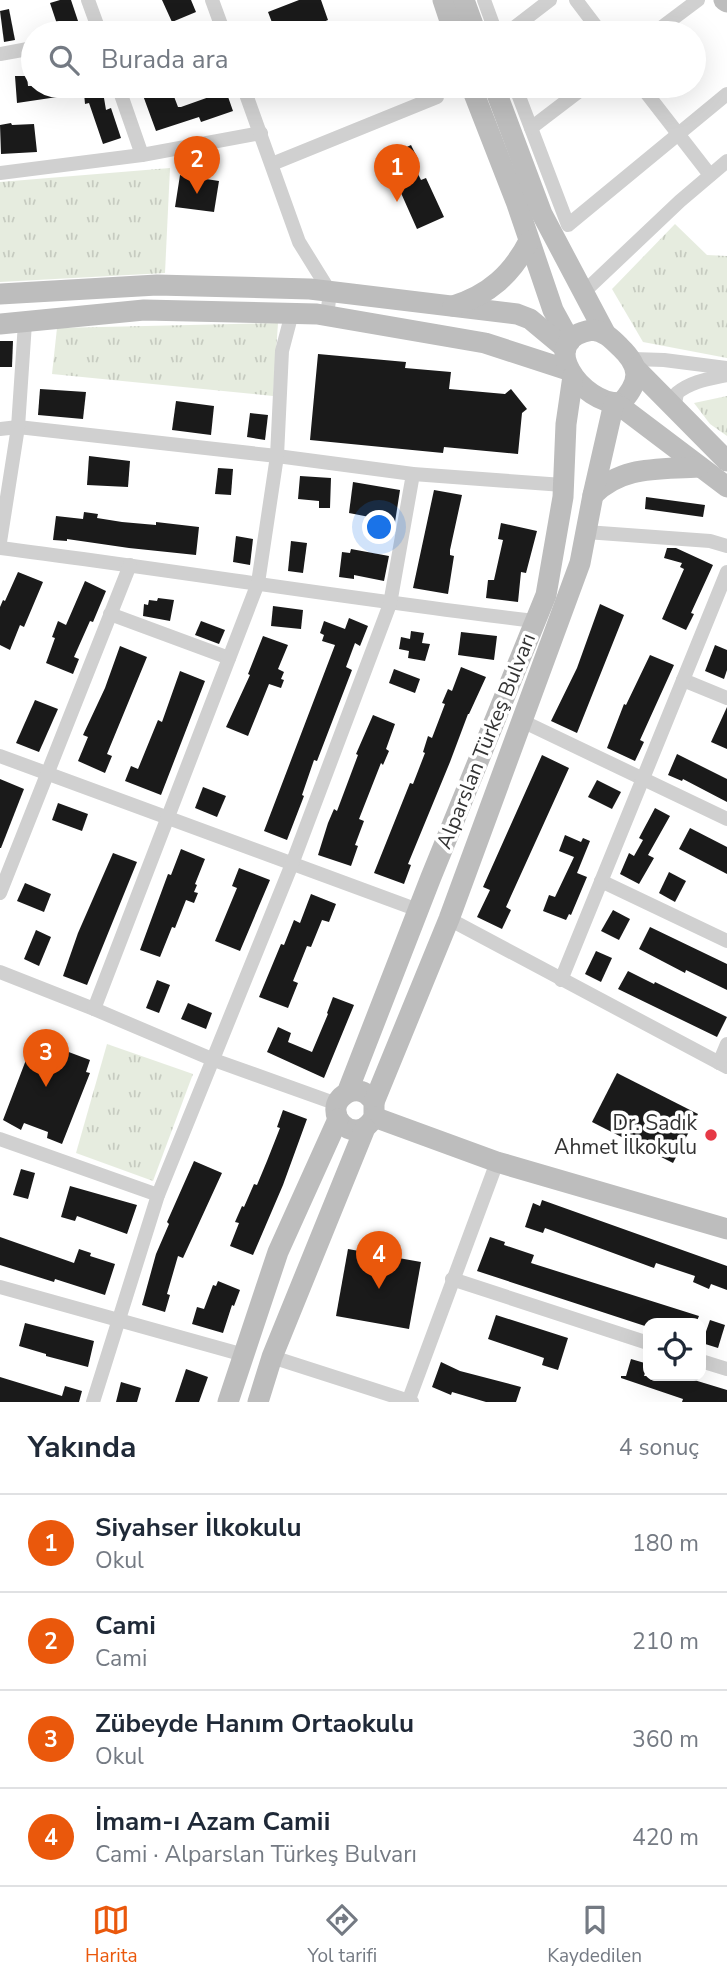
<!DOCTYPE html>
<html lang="tr">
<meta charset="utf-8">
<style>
:root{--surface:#fff;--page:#f6f6f7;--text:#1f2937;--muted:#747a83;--line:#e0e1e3;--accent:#ea580c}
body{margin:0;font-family:"Nunito Sans",sans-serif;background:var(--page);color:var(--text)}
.controls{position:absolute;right:21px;bottom:21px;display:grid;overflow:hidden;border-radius:14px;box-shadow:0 7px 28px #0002}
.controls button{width:63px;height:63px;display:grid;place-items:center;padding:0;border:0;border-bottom:2px solid var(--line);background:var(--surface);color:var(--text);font:35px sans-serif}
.you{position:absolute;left:380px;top:528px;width:24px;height:24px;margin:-18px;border:5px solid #fff;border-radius:50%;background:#1a73e8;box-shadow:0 0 0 10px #1a73e833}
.badge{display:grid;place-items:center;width:46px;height:46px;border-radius:50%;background:var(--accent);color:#fff;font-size:23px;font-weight:700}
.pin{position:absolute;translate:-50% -58px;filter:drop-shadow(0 2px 4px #0008)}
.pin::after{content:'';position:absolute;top:37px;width:24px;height:21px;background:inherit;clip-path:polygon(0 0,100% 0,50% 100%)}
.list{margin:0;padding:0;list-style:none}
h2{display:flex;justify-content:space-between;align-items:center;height:91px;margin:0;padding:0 28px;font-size:30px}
h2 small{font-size:23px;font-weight:400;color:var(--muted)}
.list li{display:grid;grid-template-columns:46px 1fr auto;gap:21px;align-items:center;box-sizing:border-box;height:98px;padding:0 28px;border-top:2px solid var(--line)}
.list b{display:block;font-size:26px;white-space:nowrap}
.list p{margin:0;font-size:23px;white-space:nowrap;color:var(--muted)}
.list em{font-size:23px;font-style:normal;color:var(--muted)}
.icon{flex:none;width:38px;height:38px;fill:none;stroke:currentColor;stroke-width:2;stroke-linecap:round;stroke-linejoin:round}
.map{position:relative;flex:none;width:727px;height:1402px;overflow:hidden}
.search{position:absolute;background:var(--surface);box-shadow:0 7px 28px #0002;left:21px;right:21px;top:21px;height:77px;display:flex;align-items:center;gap:18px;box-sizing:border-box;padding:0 24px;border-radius:38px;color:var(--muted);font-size:26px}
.sheet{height:483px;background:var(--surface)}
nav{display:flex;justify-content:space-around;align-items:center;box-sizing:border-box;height:98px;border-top:2px solid var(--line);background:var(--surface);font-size:19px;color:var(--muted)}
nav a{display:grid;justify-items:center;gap:4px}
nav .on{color:var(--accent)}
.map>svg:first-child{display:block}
</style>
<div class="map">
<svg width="727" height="1402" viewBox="0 0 727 1402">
<defs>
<pattern id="grass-tufts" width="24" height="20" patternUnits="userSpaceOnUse" patternTransform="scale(1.75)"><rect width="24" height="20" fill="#e6ecdf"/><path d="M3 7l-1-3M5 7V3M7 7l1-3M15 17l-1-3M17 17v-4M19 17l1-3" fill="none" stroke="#c6cbc0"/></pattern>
</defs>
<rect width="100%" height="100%" fill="#fff"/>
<!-- grass -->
<g fill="url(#grass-tufts)">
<polygon points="170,168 165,273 0,282 0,182"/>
<polygon points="675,224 707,255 727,256 727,358 643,342 612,289"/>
<polygon points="278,323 273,396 52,374 57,328"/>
<polygon points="727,396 727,436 710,424 694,403"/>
<polygon points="107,1044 193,1074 153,1181 76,1153"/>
</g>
<!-- building -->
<g fill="#1a1a1a">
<polygon points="60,0 71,0 79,24 59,30 50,3"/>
<polygon points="162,0 191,0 196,12 172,22"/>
<polygon points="299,0 321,0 328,20 312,27 314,33 276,33 268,12"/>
<polygon points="9,9 15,40 4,42 0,11"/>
<polygon points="15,76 27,76 28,86 96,86 97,93 103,92 106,110 111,108 121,138 103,144 89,103 85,104 84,93 17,103"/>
<polygon points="154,86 170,86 178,107 181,107 226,91 233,111 201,122 199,117 156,131 141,90"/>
<polygon points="11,123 12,125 34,124 37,152 1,154 0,125"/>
<polygon points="411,145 418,159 412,162 421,180 426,178 444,217 417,229 385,157"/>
<polygon points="180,175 219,181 214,212 175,207"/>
<polygon points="0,341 13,341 12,367 0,367"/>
<polygon points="318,354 406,362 405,368 451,372 449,389 505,394 511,389 527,409 522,413 518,454 444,447 443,453 310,440"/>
<polygon points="40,389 86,392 83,419 38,415"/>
<polygon points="176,401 214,406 211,435 172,430"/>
<polygon points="250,413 268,415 265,440 247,437"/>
<polygon points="89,456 130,461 128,487 87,485"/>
<polygon points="218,468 233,469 231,495 215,494"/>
<polygon points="300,476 331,478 330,508 319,508 319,501 298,499"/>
<polygon points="353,482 400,490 395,522 349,513"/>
<polygon points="434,490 462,495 450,550 450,555 454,556 448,594 413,588"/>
<polygon points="646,497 705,505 703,517 645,509"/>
<polygon points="84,512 98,514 97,518 122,522 156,525 156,522 199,527 196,555 129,548 67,539 67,541 53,540 56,516 83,519"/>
<polygon points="501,523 537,531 526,573 521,572 518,602 486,598 488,580 494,580 503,540 498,539"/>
<polygon points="236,536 253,539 250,565 233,562"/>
<polygon points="291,541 307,543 303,573 288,571"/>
<polygon points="667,548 676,548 713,565 691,613 694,614 686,630 662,619 684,569 680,567 682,563 664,558"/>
<polygon points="351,549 389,556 384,581 354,575 354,579 339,577 342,552 350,553"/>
<polygon points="18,572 43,582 24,627 20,625 10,650 0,645 0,607 3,600 5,601"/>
<polygon points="85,581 106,591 93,622 90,621 74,657 79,659 73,674 46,663 55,638 52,637 58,621 66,625"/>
<polygon points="158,598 174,600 170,621 143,616 144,604 148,605 149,600 157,601"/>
<polygon points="600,604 624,615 577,733 551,721 577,668"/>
<polygon points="273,606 303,610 301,629 271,626"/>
<polygon points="349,618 368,626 360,646 355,643 346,667 352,670 317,761 314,760 302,795 304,796 287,840 264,831 335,645 322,641 324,635 320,633 324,621 345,629"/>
<polygon points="201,621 225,630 219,644 195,635"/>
<polygon points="411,631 424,633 422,643 430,644 425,661 408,658 409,651 399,649 401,637 410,639"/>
<polygon points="461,632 497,636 494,660 458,655"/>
<polygon points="263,636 288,645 278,669 284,672 281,679 284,680 281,688 269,684 248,736 226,727 250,675 248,674"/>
<polygon points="715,645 727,650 727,670 724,679 705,671"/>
<polygon points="120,646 147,657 107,754 112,756 105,773 78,761 88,737 83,735 105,688"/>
<polygon points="650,655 674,665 640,740 644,742 635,761 607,748 624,704 626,705"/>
<polygon points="461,667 486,677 469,714 468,714 450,762 408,864 411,865 404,884 374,873 410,783 413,784 425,753 423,752 428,736 432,738 445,704 442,703 448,689 452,691"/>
<polygon points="394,669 420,679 415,693 389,683"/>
<polygon points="180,671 205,681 161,795 125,781 131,766 138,769 158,720 162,722"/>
<polygon points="35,700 58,709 39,752 16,743"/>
<polygon points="727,707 727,749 711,742"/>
<polygon points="373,715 395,724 386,749 389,751 383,765 381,763 359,819 364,821 355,845 358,846 351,866 318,855 328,823 334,809 337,811 358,755 356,754"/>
<polygon points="677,754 727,779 727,802 683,779 682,781 668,775"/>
<polygon points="542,755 569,768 506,907 511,910 502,929 477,917 490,890 483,887"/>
<polygon points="0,779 24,789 1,848 0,848"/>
<polygon points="597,780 621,792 612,809 588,797"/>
<polygon points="203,787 226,796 217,817 195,808"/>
<polygon points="58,803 88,814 82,831 52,820"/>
<polygon points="655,808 670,816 648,855 654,858 639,884 620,874 629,853 634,856 643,840 639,838"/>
<polygon points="690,828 727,847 727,874 679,849"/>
<polygon points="565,835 581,842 583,838 590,841 577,873 587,877 571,915 569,914 566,920 543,911 549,895 555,897 574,857 559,851"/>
<polygon points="181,849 205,859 195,884 197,885 194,892 198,893 194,903 186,900 175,928 172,927 160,957 140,950 168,874 171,875"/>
<polygon points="113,853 137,862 87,985 63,976 78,933"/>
<polygon points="239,868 270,880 240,951 215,941 237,888 232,886"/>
<polygon points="669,872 686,881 675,902 659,893"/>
<polygon points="25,883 51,894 44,912 17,901"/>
<polygon points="311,894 336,904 329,922 322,920 311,947 307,946 293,981 298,983 288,1008 259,997 281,944 284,945 294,920 300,923"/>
<polygon points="613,910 630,919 619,940 601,931"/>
<polygon points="650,927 727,964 727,990 686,970 685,973 639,949"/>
<polygon points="36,930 51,937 39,966 24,959"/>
<polygon points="596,951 612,958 601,982 585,974"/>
<polygon points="628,971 654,984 655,982 727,1017 717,1037 618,989"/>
<polygon points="157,980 170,985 159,1013 146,1008"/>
<polygon points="333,997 354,1005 324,1078 267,1052 278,1027 291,1033 288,1042 312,1052 328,1014 327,1013"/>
<polygon points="188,1003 212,1013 206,1029 181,1019"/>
<polygon points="34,1039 90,1060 86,1072 90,1073 62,1144 47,1138 48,1132 24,1123 21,1130 3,1120"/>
<polygon points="617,1073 698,1114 673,1163 592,1122"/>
<polygon points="283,1110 307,1119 283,1185 253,1255 230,1246 239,1223 235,1222 242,1206 244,1207 254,1184 257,1185 267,1161 280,1128 277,1127"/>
<polygon points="194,1161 222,1173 183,1258 178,1256 167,1294 170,1295 165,1312 142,1305 156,1254 169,1224 167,1222"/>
<polygon points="21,1169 35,1173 28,1199 13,1195"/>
<polygon points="70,1186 137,1205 127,1234 77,1216 75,1221 61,1217"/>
<polygon points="542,1200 727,1266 727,1290 711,1284 709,1289 693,1282 695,1276 656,1263 654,1268 545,1228 543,1233 525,1227 533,1203 540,1206"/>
<polygon points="0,1237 74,1263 79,1249 91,1253 90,1256 115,1264 105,1295 55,1279 54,1282 0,1265"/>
<polygon points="490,1237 505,1242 504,1245 534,1255 531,1263 699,1316 696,1323 648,1323 648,1327 477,1271"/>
<polygon points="348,1249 421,1262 409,1329 336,1316"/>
<polygon points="218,1281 240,1290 234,1306 232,1305 223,1333 192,1324 197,1307 204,1309 213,1285 216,1286"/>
<polygon points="496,1315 568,1338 558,1370 542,1365 544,1358 488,1339"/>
<polygon points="710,1320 725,1325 718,1348 702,1343"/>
<polygon points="25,1323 94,1341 88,1367 46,1356 46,1354 19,1346"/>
<polygon points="631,1359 648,1364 644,1376 681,1376 727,1390 727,1402 682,1402 683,1399 621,1378 621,1376 626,1376"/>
<polygon points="441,1362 460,1371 521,1387 516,1402 486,1402 452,1392 451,1395 432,1387"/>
<polygon points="186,1369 208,1377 199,1402 175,1402"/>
<polygon points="0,1377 62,1396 65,1386 82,1391 79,1402 0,1402"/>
<polygon points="121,1382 141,1388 137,1402 116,1402"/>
</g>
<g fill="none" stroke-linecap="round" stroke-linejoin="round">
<!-- street -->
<g stroke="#d0d0d0" stroke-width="14">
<polyline points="88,0 100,33"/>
<polyline points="212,0 224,33"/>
<polyline points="484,0 496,33"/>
<polyline points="576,0 601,33"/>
<polyline points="507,33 550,0"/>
<polyline points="654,33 698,0"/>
<polyline points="0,54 33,48"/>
<polyline points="118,86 142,155 261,133"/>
<polyline points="243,86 299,242 330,292 327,316"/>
<polyline points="515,86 568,225 727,94"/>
<polyline points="641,86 710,175"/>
<polyline points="531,128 586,86"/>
<polyline points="272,164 437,97"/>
<polyline points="0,173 142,155"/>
<polyline points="585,291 680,201 727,161"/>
<polyline points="633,359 664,360 727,368"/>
<path d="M674,409L677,393C692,381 709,379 727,375"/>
<polyline points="0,429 18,427 277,456 413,474 563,485"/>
<polyline points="586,532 710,541 727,546"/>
<polyline points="0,542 18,427 25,323"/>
<path d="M0,548C179,571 357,600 535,621"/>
<polyline points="110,614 229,658"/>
<polyline points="683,680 727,698"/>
<polyline points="522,721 727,819"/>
<polyline points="0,756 418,910"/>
<polyline points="601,881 727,941"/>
<polyline points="0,893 130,565"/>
<polyline points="449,919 727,1067"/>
<polyline points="0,972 94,1009 214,1060 337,1104"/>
<polyline points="561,980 727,572"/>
<polyline points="94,1009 258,583 277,456 282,351 292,313"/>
<polyline points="719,1063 727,1044"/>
<polyline points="0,1139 158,1195"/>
<polyline points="452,1279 648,1343"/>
<polyline points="0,1287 244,1355"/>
<polyline points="272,1357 412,1402"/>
<polyline points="701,1361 727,1369"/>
<polyline points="93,1402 158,1195 292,864 390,604 413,474"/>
<polyline points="408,1402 497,1162"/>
</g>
<!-- secondary -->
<g stroke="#bdbdbd" stroke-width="21">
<polyline points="443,0 454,33"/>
<polyline points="464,0 476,33"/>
<polyline points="724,0 727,2"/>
<polyline points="471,86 517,204 553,310 570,341"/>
<polyline points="494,86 542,214 605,333"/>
<polyline points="0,294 157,285 310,289 517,314 530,319 566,349"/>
<path d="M453,306C489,295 512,274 529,241"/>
<polyline points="0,324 144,310 317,314 485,343 568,370"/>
<path d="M592,330C604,331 611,338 620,347C641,367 641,381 621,403C582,405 534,339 592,330Z"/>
<polyline points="635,368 727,461"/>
<polyline points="616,403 727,487"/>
<path d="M593,495C623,465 659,470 699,467"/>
<path d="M347,1093C359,1088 367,1092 374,1102V1117C355,1151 317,1110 347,1093L431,877L546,595L563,497L566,424L573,376"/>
<polyline points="374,1102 449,919 580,563 593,495 614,403"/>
<polyline points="374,1117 497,1162 727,1229"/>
<polyline points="228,1402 278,1252 338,1119"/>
<polyline points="258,1402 272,1357 365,1128"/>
</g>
</g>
<!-- markers -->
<circle fill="#e63946" stroke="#fff" stroke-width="2.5" cx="711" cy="1135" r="7"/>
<g text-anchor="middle" stroke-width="7" stroke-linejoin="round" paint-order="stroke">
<!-- street labels -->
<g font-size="21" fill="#333" stroke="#fff">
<text transform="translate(486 741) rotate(-68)" y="7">Alparslan Türkeş Bulvarı</text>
</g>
<!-- poi labels -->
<g font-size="21" fill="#333" stroke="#fff" text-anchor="end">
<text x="697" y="1130">Dr. Sadık<tspan x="697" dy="24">Ahmet İlkokulu</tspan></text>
</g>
</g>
</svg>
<div class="controls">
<button><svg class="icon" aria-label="locate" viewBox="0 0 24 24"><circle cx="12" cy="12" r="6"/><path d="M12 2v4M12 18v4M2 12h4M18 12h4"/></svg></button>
</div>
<div class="you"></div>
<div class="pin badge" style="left:397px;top:202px">1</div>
<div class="pin badge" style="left:197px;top:194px">2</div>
<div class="pin badge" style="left:46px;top:1087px">3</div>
<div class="pin badge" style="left:379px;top:1289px">4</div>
<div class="search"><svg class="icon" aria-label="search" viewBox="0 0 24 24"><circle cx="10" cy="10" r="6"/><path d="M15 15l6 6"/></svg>Burada ara</div>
</div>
<section class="sheet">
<h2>Yakında<small>4 sonuç</small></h2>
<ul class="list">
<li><span class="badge">1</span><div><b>Siyahser İlkokulu</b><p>Okul</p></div><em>180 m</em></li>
<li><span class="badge">2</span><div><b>Cami</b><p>Cami</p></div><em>210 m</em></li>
<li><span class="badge">3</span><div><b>Zübeyde Hanım Ortaokulu</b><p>Okul</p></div><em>360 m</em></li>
<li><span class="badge">4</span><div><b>İmam-ı Azam Camii</b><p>Cami · Alparslan Türkeş Bulvarı</p></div><em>420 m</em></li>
</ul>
</section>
<nav>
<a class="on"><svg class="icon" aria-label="map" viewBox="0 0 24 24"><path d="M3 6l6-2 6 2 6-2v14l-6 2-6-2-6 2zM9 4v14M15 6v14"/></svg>Harita</a>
<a><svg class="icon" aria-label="directions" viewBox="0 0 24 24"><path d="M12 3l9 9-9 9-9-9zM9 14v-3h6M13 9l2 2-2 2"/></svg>Yol tarifi</a>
<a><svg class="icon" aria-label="saved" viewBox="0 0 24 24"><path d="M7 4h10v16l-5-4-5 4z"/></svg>Kaydedilen</a>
</nav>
